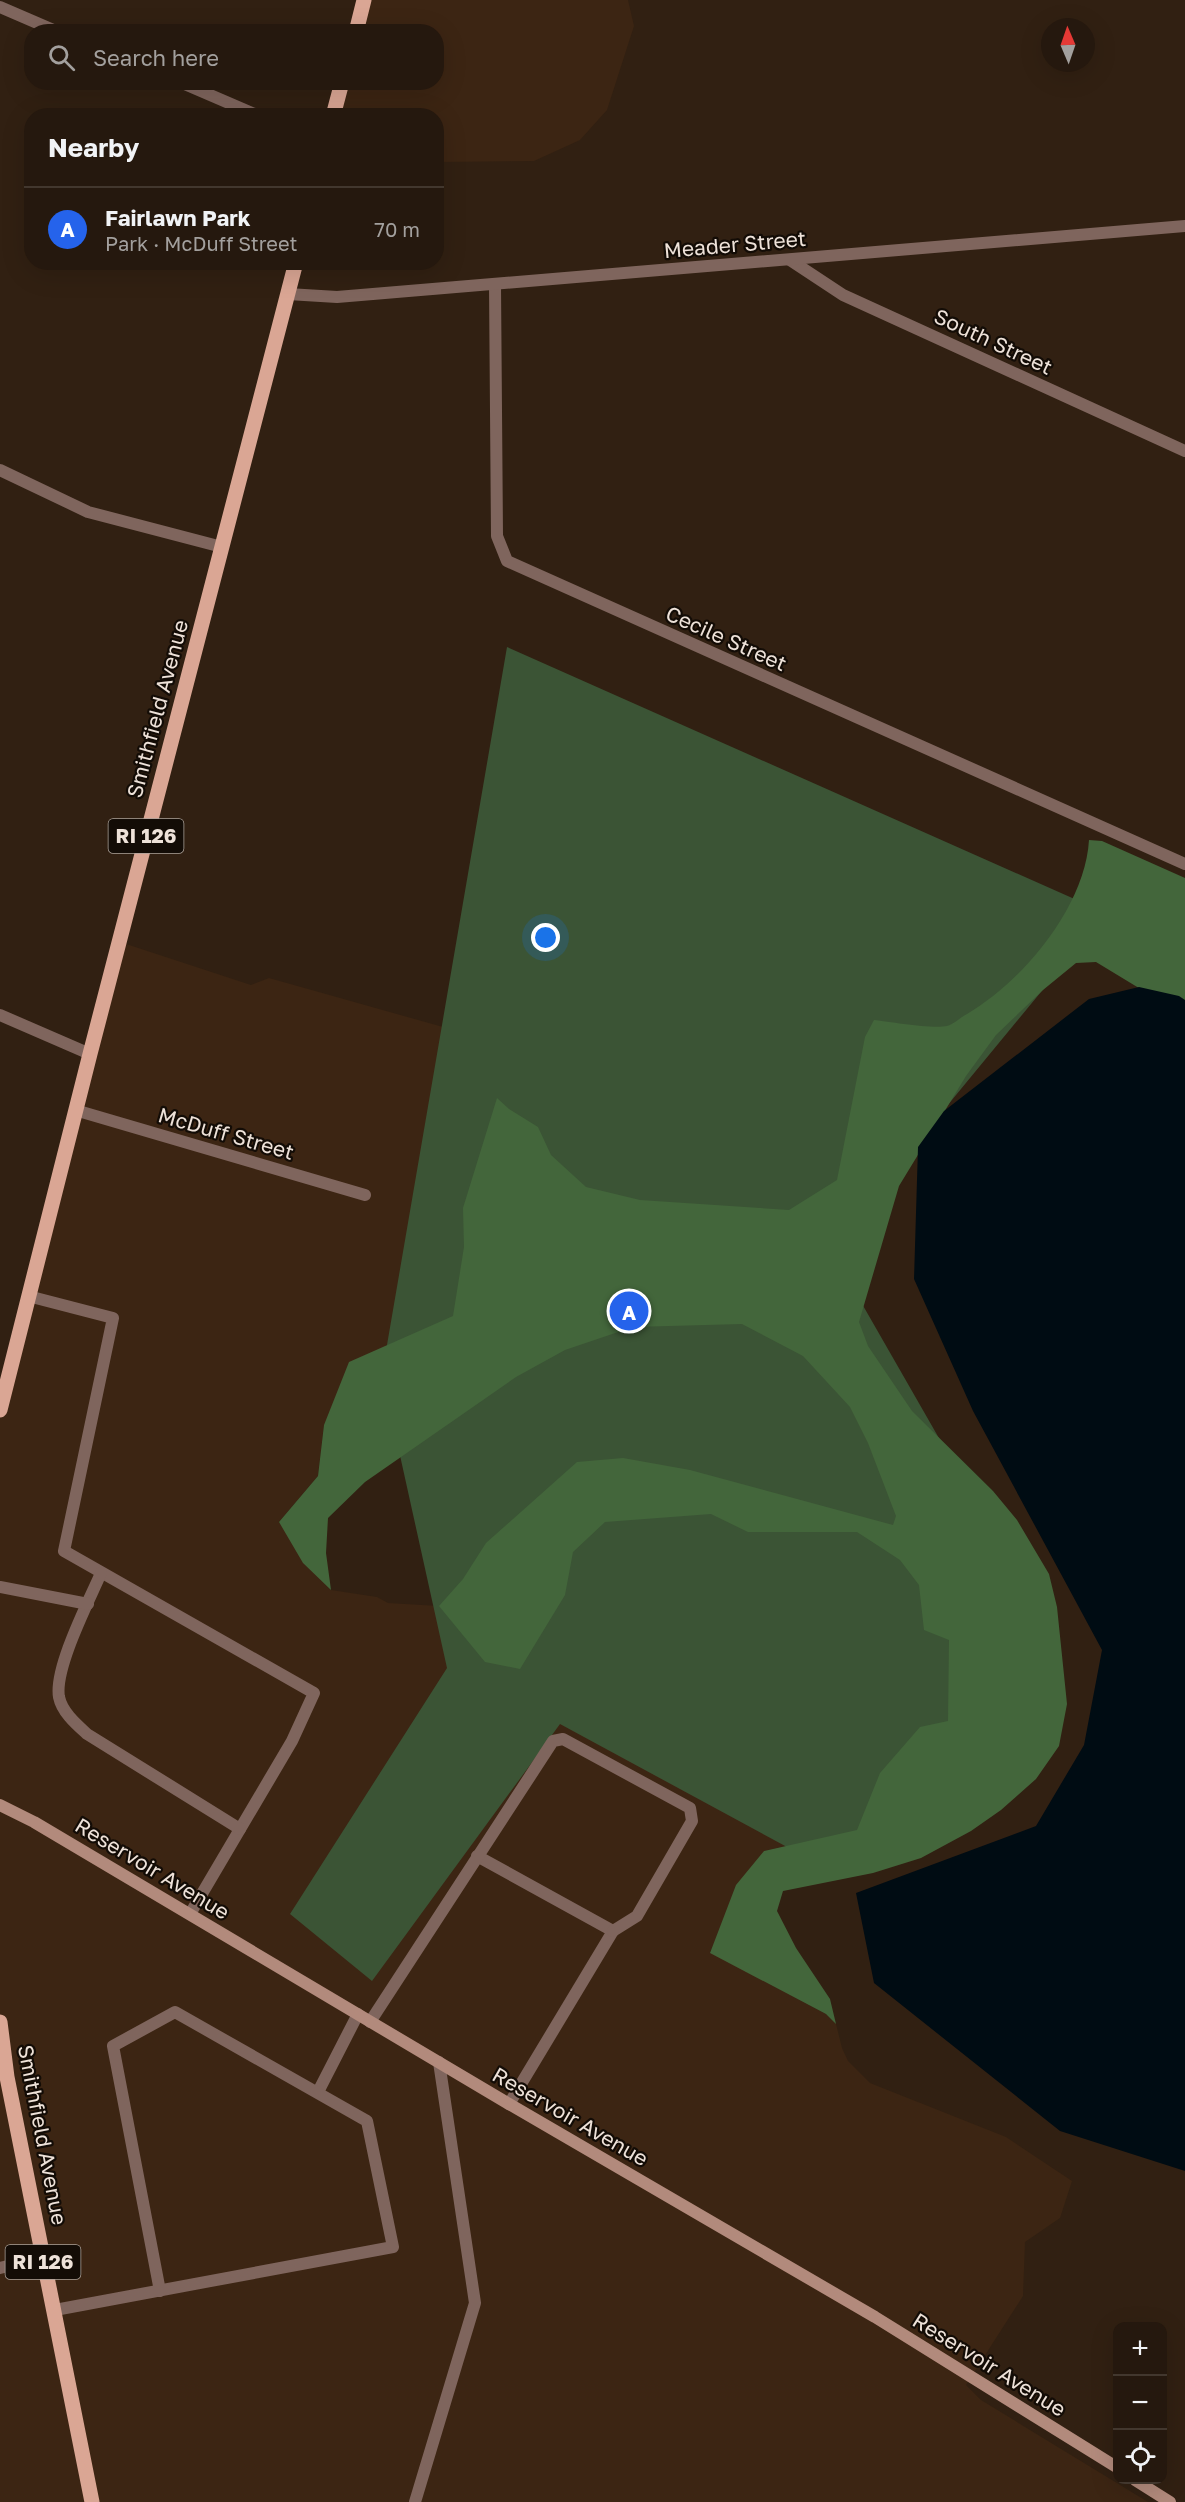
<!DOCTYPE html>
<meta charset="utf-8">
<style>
:root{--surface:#25180e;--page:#2d2117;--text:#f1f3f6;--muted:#a3a09e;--line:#42372e;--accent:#2563eb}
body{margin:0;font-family:"Golos Text",sans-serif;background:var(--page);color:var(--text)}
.controls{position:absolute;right:18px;bottom:18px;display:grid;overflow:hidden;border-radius:12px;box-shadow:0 6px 24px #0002}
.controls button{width:54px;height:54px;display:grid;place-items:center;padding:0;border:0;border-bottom:2px solid var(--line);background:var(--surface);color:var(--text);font:30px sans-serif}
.compass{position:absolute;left:1041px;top:18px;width:54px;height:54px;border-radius:50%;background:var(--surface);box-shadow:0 6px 24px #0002;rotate:358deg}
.you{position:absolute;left:546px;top:938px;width:21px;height:21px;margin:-15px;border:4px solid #fff;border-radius:50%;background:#1a73e8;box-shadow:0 0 0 9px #1a73e833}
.badge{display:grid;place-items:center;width:39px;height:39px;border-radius:50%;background:var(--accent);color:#fff;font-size:20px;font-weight:700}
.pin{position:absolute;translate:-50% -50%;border:3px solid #fff;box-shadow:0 2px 6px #0006}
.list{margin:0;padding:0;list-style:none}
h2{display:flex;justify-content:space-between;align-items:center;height:78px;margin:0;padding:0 24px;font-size:26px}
h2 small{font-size:20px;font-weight:400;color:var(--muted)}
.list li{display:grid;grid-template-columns:39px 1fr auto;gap:18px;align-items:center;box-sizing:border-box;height:84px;padding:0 24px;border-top:2px solid var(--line)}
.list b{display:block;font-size:22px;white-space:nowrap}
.list p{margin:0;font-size:20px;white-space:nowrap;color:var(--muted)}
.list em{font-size:20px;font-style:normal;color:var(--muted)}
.icon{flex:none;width:33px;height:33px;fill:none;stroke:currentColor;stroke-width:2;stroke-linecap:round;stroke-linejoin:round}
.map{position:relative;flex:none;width:1185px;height:2502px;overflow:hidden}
.search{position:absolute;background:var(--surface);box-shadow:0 6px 24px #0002;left:24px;top:24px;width:420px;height:66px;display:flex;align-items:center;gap:15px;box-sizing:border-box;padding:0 21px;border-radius:24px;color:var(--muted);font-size:22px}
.panel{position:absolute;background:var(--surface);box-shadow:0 6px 24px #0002;left:24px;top:108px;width:420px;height:162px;border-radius:24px}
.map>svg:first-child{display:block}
</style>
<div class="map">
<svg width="1185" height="2502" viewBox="0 0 1185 2502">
<rect width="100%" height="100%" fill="#312012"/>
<!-- built -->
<g fill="#3c2513">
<polygon points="362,0 628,0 634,26 607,110 580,140 534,161 437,162 436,116 333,116 341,83 436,82 436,32 354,31"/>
<polygon points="120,942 251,985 269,978 475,1036 464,1247 324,1425 318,1476 279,1522 331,1590 377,1597 388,1603 439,1606 857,1830 764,1851 710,1952 826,2014 836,2024 842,2048 848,2061 870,2083 1006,2137 1072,2181 1060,2218 1025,2242 1023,2296 966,2385 981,2400 1148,2502 0,2502 0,1407"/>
</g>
<!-- green -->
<polygon fill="#3b5435" points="507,647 1106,913 830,1248 1061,1651 1006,1793 811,1860 560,1724 372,1981 290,1914 447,1668 382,1374"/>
<!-- forest -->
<path fill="#43663b" d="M1089,840L1102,841L1185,878V1016L1096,962L1076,963L1043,990L996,1035L966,1076L899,1186L859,1322L868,1346L912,1411L993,1491L1017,1520L1049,1574L1057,1607L1067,1704L1059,1746L1036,1779L1001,1810L971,1831L921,1858L873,1873L783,1891L777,1911L796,1948L830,1999L836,2024L826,2014L710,1953L736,1885L764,1851L857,1830L880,1773L920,1727L948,1721L949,1640L924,1630L919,1585L900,1560L857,1532H748L711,1514L605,1522L573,1552L565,1595L520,1669L485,1662L439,1606L463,1579L486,1543L577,1462L623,1458L690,1470L893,1525L896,1516L868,1443L850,1407L803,1356L742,1324L633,1327L565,1350L516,1377L365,1482L328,1518L326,1553L331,1590L303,1563L279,1522L318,1476L324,1425L349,1362L453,1316L464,1247L463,1208L497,1098L509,1109L538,1127L551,1155L586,1187L640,1200L789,1210L837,1180L865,1037L874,1020C891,1022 932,1029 947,1026C954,1024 961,1017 967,1014C1023,981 1085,907 1089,840Z"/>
<!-- water -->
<polygon fill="#000c13" points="1139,987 1179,996 1185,1000 1185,2171 1060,2131 874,1983 856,1893 1036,1826 1084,1745 1102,1650 973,1411 914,1279 918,1147 944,1111 1089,999"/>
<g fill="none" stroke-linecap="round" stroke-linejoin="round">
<!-- lane -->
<g stroke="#7f655d" stroke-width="12">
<polyline points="28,1296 113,1318 64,1551 314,1693 292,1741 190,1914"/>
<path d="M101,1573C89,1601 54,1668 59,1697C62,1712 76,1724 87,1734L240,1829"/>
<polyline points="0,1587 88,1604"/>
<polyline points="477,1856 613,1931 509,2104"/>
<polyline points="370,2022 553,1741 563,1739 690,1808 692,1821 637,1916 613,1931"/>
<polyline points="318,2092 358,2014"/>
<polyline points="55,2310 393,2247 367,2121 175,2012 113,2046 160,2291"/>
<polyline points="415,2502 475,2303 439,2062"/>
</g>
<!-- street -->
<g stroke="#7f655d" stroke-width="12">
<polyline points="0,7 58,32"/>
<polyline points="180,82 259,116"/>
<polyline points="790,260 843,295 1185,451"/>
<polyline points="495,285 497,536 507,561 1185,864"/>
<polyline points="288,294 337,297 1185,226"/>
<polyline points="0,470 88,512 222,547"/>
<polyline points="0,1015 90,1054"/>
<polyline points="75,1110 365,1195"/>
<polyline points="0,2268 42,2258"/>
</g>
<!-- secondary -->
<g stroke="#b28a7c" stroke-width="12">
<polyline points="0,1805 34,1822 509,2104 875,2317 1118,2468"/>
<polyline points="1135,2480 1170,2502"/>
</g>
<!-- primary -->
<g stroke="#daa694" stroke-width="15">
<polyline points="356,32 364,0"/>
<polyline points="333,116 342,82"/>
<polyline points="0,1410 90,1054 296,262"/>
<polyline points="0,2022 7,2077 92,2502"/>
</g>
</g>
<g text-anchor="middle" stroke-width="4.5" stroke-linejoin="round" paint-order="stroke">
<!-- shield labels -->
<g fill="#130c06" stroke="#aca29a" stroke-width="1.5">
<rect x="108.5" y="819" width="75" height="34" rx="4.5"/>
<rect x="5.5" y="2245" width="75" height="34" rx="4.5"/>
</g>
<g font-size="20" font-weight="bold" fill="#eee2d9">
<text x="146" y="843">RI 126</text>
<text x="43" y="2269">RI 126</text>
</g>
<!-- street labels -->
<g font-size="21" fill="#eee2d9" stroke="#130c06">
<text transform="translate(735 245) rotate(-5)" y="7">Meader Street</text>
<text transform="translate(993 342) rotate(25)" y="7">South Street</text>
<text transform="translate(726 639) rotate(24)" y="7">Cecile Street</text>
<text transform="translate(158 709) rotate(-75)" y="7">Smithfield Avenue</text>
<text transform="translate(226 1134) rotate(16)" y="7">McDuff Street</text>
<text transform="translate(152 1869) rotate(31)" y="7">Reservoir Avenue</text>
<text transform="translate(570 2117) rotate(30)" y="7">Reservoir Avenue</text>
<text transform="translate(42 2135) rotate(79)" y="7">Smithfield Avenue</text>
<text transform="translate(989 2365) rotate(32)" y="7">Reservoir Avenue</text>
</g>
</g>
</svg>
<div class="controls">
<button>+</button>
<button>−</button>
<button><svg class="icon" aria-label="locate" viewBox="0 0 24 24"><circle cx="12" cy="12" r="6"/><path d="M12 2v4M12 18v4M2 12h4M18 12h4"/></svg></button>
</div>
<svg class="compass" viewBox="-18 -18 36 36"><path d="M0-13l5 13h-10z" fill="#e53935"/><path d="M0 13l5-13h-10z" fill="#a3a09e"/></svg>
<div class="you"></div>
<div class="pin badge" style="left:629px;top:1311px">A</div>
<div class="search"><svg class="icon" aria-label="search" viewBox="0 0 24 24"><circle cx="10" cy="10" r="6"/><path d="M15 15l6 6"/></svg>Search here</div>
<section class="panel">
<h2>Nearby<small></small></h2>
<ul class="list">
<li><span class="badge">A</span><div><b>Fairlawn Park</b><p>Park · McDuff Street</p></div><em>70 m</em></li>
</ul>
</section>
</div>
